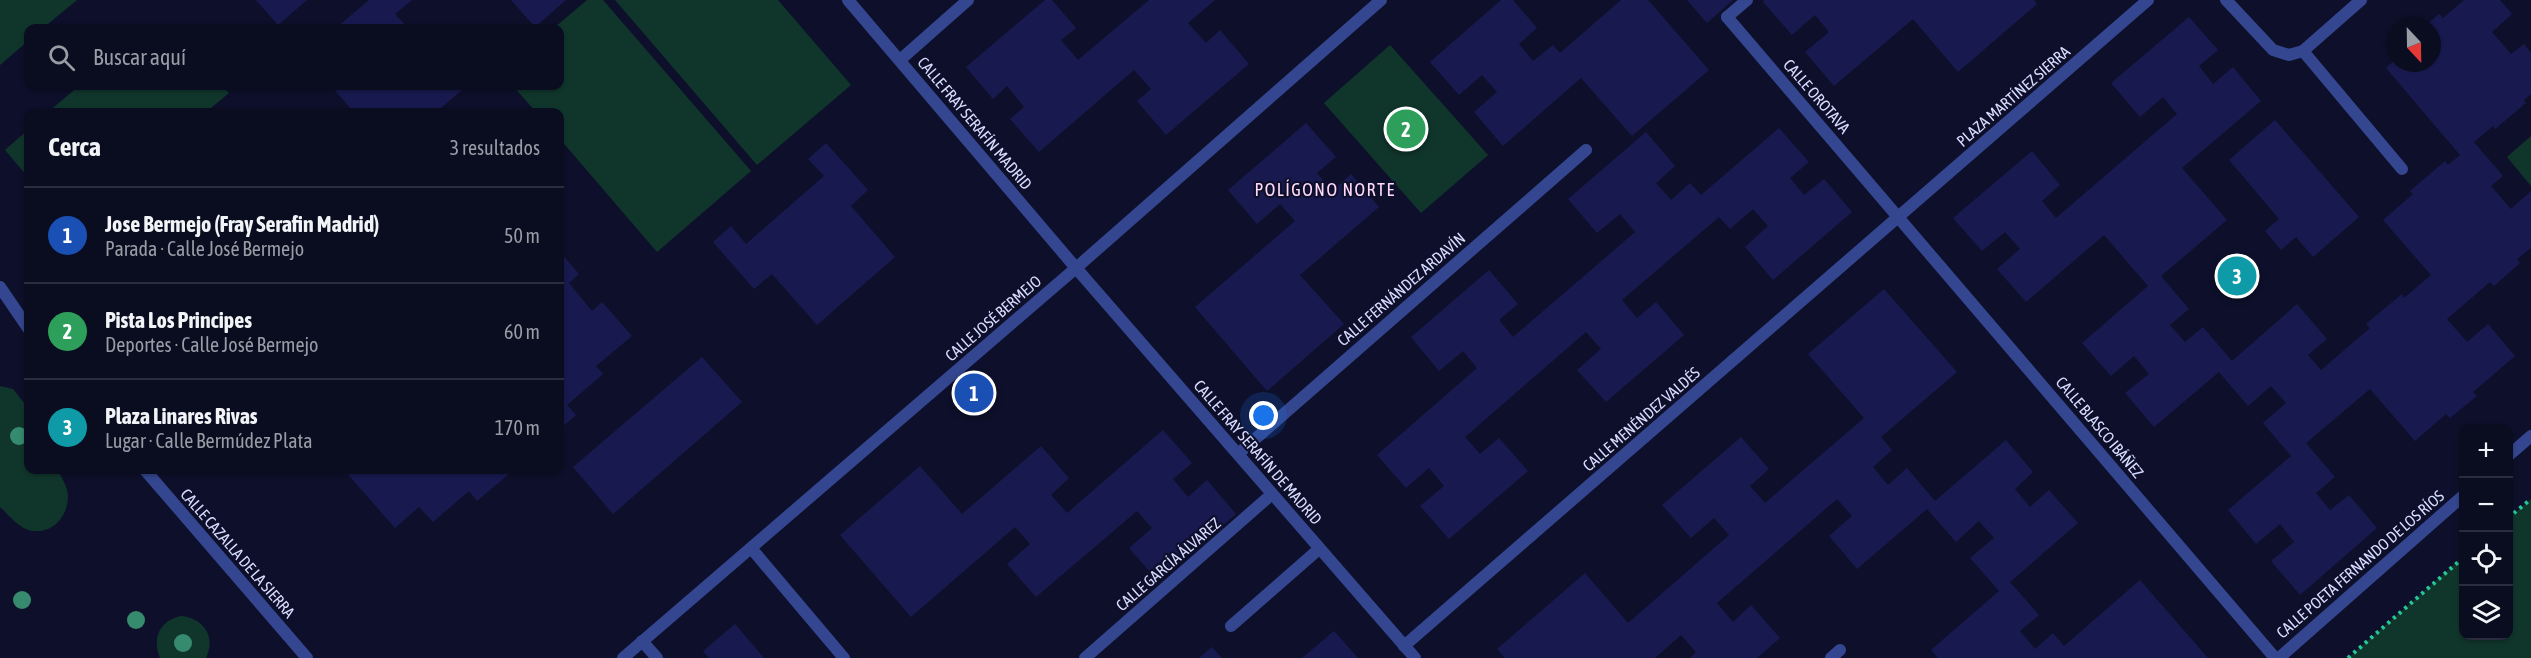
<!DOCTYPE html>
<html lang="es">
<meta charset="utf-8">
<style>
:root{--surface:#0a0c20;--page:#131529;--text:#f1f3f6;--muted:#999ba5;--line:#2a2c3e;--accent:#04ffde}
body{margin:0;font-family:"Asap Condensed",sans-serif;background:var(--page);color:var(--text)}
.controls{position:absolute;right:18px;bottom:18px;display:grid;overflow:hidden;border-radius:12px;box-shadow:0 2px 4px #0004}
.controls button{width:54px;height:54px;display:grid;place-items:center;padding:0;border:0;border-bottom:2px solid var(--line);background:var(--surface);color:var(--text);font:30px sans-serif}
.compass{position:absolute;left:2387px;top:18px;width:54px;height:54px;border-radius:50%;background:var(--surface);box-shadow:0 2px 4px #0004;rotate:158deg}
.you{position:absolute;left:1264px;top:416px;width:21px;height:21px;margin:-15px;border:4px solid #fff;border-radius:50%;background:#1a73e8;box-shadow:0 0 0 9px #1a73e833}
.badge{display:grid;place-items:center;width:39px;height:39px;border-radius:50%;background:var(--accent);color:#fff;font-size:20px;font-weight:700}
.pin{position:absolute;translate:-50% -50%;border:3px solid #fff;box-shadow:0 2px 6px #0006}
.list{margin:0;padding:0;list-style:none}
h2{display:flex;justify-content:space-between;align-items:center;height:78px;margin:0;padding:0 24px;font-size:26px}
h2 small{font-size:20px;font-weight:400;color:var(--muted)}
.list li{display:grid;grid-template-columns:39px 1fr auto;gap:18px;align-items:center;box-sizing:border-box;height:96px;padding:0 24px;border-top:2px solid var(--line)}
.list b{display:block;font-size:22px;white-space:nowrap}
.list p{margin:0;font-size:20px;white-space:nowrap;color:var(--muted)}
.list em{font-size:20px;font-style:normal;color:var(--muted)}
.icon{flex:none;width:33px;height:33px;fill:none;stroke:currentColor;stroke-width:2;stroke-linecap:round;stroke-linejoin:round}
.map{position:relative;flex:none;width:2531px;height:658px;overflow:hidden}
.search{position:absolute;background:var(--surface);box-shadow:0 2px 4px #0004;left:24px;top:24px;width:540px;height:66px;display:flex;align-items:center;gap:15px;box-sizing:border-box;padding:0 21px;border-radius:12px;color:var(--muted);font-size:22px}
.panel{position:absolute;background:var(--surface);box-shadow:0 2px 4px #0004;left:24px;top:108px;width:540px;height:366px;border-radius:12px}
.map>svg:first-child{display:block}
</style>
<div class="map">
<svg width="2531" height="658" viewBox="0 0 2531 658">
<rect width="100%" height="100%" fill="#0e102b"/>
<!-- green -->
<g fill="#10362c">
<polygon points="0,0 77,0 43,28 28,28 28,41 0,65"/>
<polygon points="587,0 603,0 751,171 657,252 560,139 560,112 536,112 513,86 560,86 560,28 554,28"/>
<polygon points="615,0 778,0 851,85 757,165"/>
<polygon points="1390,45 1488,155 1421,213 1324,103"/>
<polygon points="79,86 222,86 229,93 206,112 48,112"/>
<polygon points="28,130 28,177 5,150"/>
<polygon points="2531,136 2531,186 2507,157"/>
<path d="M0,386L13,389L28,408V470H58C61,477 68,487 68,496C68,515 54,533 34,531C20,530 9,515 0,507Z"/>
<polygon points="2531,499 2531,658 2348,658 2463,557 2464,636 2508,636 2509,518"/>
<path d="M181,616C204,618 216,637 206,658H160C152,638 159,621 181,616Z"/>
</g>
<!-- building -->
<g fill="#181a4f">
<polygon points="256,0 307,0 278,25"/>
<polygon points="369,0 412,0 395,14 408,28 336,28"/>
<polygon points="511,0 566,0 535,27"/>
<polygon points="1045,0 1052,0 1076,28 1061,40 1078,60 1149,0 1215,0 1188,23 1206,43 1220,30 1249,64 1166,135 1137,101 1151,89 1134,70 1039,152 1010,119 1024,107 1007,86 993,99 966,67"/>
<polygon points="1501,0 1513,0 1537,28 1519,44 1533,61 1553,45 1560,53 1621,0 1648,0 1709,70 1632,136 1581,78 1503,146 1474,112 1497,92 1482,75 1459,95 1430,62"/>
<polygon points="1687,0 1733,0 1707,23"/>
<polygon points="1764,0 2034,0 2037,4 1958,72 1913,19 1834,86 1805,52 1829,32 1815,15 1792,35 1763,2"/>
<polygon points="2464,0 2500,0 2512,14 2492,32 2511,54 2524,44 2531,53 2531,94 2524,100 2526,103 2495,129 2493,126 2474,142 2503,176 2491,186 2511,209 2531,191 2531,248 2517,259 2520,263 2494,286 2490,282 2447,319 2467,342 2488,324 2515,356 2473,392 2477,396 2450,418 2446,414 2415,441 2370,389 2306,443 2335,477 2316,493 2330,510 2349,495 2377,528 2300,595 2271,561 2294,542 2280,524 2256,544 2228,510 2291,456 2263,423 2286,403 2271,386 2248,406 2219,372 2154,427 2125,393 2149,374 2134,356 2111,376 2082,343 2148,286 2104,235 2026,302 1997,269 2020,249 2005,232 1982,251 1953,218 2032,151 2060,185 2042,201 2056,218 2177,114 2163,97 2140,117 2111,83 2189,17 2218,50 2199,66 2213,84 2233,67 2261,101 2182,168 2227,220 2161,276 2189,309 2170,325 2185,342 2203,327 2232,361 2297,304 2327,339 2308,355 2321,370 2370,328 2366,324 2402,294 2404,298 2431,275 2383,220 2413,194 2410,191 2445,161 2448,165 2460,155 2386,68 2396,59 2396,63 2432,63 2432,27 2424,27 2439,14 2443,18"/>
<polygon points="331,86 457,86 462,90 436,112 354,112"/>
<polygon points="2275,120 2359,217 2313,257 2296,237 2281,250 2265,231 2279,219 2229,160"/>
<polygon points="1306,123 1336,157 1317,173 1332,191 1351,174 1379,207 1300,275 1344,324 1267,391 1195,307 1295,221 1280,204 1257,224 1228,190"/>
<polygon points="1779,128 1809,162 1790,178 1804,195 1824,179 1852,212 1773,280 1745,247 1768,226 1753,209 1730,229 1719,217 1622,300 1637,318 1656,302 1684,335 1606,402 1577,370 1601,349 1586,332 1465,437 1480,454 1499,438 1528,471 1449,539 1420,506 1444,486 1429,468 1406,488 1377,455 1477,368 1463,351 1439,371 1411,337 1489,270 1518,304 1499,320 1513,337 1612,252 1635,232 1620,214 1597,233 1568,199 1646,132 1675,166 1656,183 1671,200 1690,183 1701,195"/>
<polygon points="826,143 868,190 851,206 895,257 817,325 772,274 754,289 713,242 731,226 746,244 824,176 808,159"/>
<polygon points="560,252 579,274 569,283 592,311 602,302 632,336 596,366 603,374 567,405 576,415 560,429"/>
<polygon points="1884,289 1957,372 1881,437 1892,450 1873,467 1888,485 1907,468 1935,501 2006,440 2033,472 2015,489 2030,507 2049,490 2078,523 2010,582 2039,615 2020,631 2035,649 2053,633 2064,646 2140,580 2208,658 1938,658 1931,650 1999,591 1970,558 1994,538 1979,521 1956,542 1927,509 1857,569 1829,536 1852,516 1837,499 1717,603 1733,622 1751,605 1780,638 1757,658 1690,658 1696,652 1681,635 1655,658 1505,658 1497,649 1585,573 1628,623 1729,535 1714,518 1691,538 1662,505 1741,437 1769,469 1750,486 1765,503 1864,418 1808,354"/>
<polygon points="702,357 742,402 613,514 573,467"/>
<polygon points="1163,430 1192,463 1173,479 1188,497 1207,480 1236,514 1158,581 1129,548 1152,528 1137,511 1036,597 1007,564 1030,544 1015,527 911,617 840,535 920,466 962,514 1041,446 1069,478 1051,495 1067,513"/>
<polygon points="344,470 514,470 477,501 469,491 433,522 419,507 395,528"/>
<polygon points="735,624 764,658 709,658 703,651"/>
<polygon points="1334,631 1358,658 1302,658"/>
<polygon points="1212,647 1222,658 1199,658"/>
</g>
<g fill="none" stroke-linecap="round" stroke-linejoin="round">
<!-- path -->
<g stroke="#23c998" stroke-width="4" stroke-dasharray="3 4.5" stroke-linecap="butt">
<polyline points="2508,518 2531,499"/>
<polyline points="2348,658 2464,557"/>
</g>
<!-- service -->
<polyline stroke="#34468f" stroke-width="12" points="1231,626 1319,549"/>
<!-- pedestrian -->
<g stroke="#34468f" stroke-width="12">
<polyline points="1727,17 1747,0"/>
<polyline points="642,641 657,658"/>
</g>
<!-- minor -->
<g stroke="#34468f" stroke-width="12">
<polyline points="848,0 1076,268 1415,658"/>
<polyline points="2226,0 2273,50 2289,55 2303,51"/>
<polyline points="2361,0 2303,51 2402,169"/>
<polyline points="1727,17 2275,658"/>
<polyline points="900,60 968,0"/>
<polyline points="0,287 28,328"/>
<polyline points="1238,454 1586,150"/>
<polyline points="2508,456 2531,436"/>
<polyline points="145,470 307,658"/>
<polyline points="751,548 844,658"/>
<polyline points="1404,646 2148,0"/>
<polyline points="623,658 1076,268 1381,0"/>
<polyline points="1085,658 1272,494"/>
<polyline points="1831,658 1840,650"/>
<polyline points="2279,658 2464,495"/>
</g>
</g>
<!-- trees -->
<g fill="#368a6e">
<circle cx="19" cy="436" r="9"/>
<circle cx="22" cy="600" r="9"/>
<circle cx="136" cy="620" r="9"/>
<circle cx="183" cy="643" r="9"/>
</g>
<g text-anchor="middle" stroke-width="4.5" stroke-linejoin="round" paint-order="stroke">
<!-- street labels -->
<g font-size="16" fill="#d8ddff" stroke="#0e102b">
<text transform="translate(1817 96) rotate(49)" y="6">CALLE OROTAVA</text>
<text transform="translate(2013 96) rotate(-41)" y="6">PLAZA MARTÍNEZ SIERRA</text>
<text transform="translate(975 123) rotate(50)" y="6">CALLE FRAY SERAFÍN MADRID</text>
<text transform="translate(1401 289) rotate(-41)" y="6">CALLE FERNÁNDEZ ARDAVÍN</text>
<text transform="translate(993 318) rotate(-41)" y="6">CALLE JOSÉ BERMEJO</text>
<text transform="translate(1641 419) rotate(-41)" y="6">CALLE MENÉNDEZ VALDÉS</text>
<text transform="translate(2100 427) rotate(50)" y="6">CALLE BLASCO IBÁÑEZ</text>
<text transform="translate(1258 452) rotate(49)" y="6">CALLE FRAY SERAFÍN DE MADRID</text>
<text transform="translate(238 553) rotate(49)" y="6">CALLE CAZALLA DE LA SIERRA</text>
<text transform="translate(1168 564) rotate(-41)" y="6">CALLE GARCÍA ÁLVAREZ</text>
<text transform="translate(2360 564) rotate(-41)" y="6">CALLE POETA FERNANDO DE LOS RÍOS</text>
</g>
<!-- neighbourhood labels -->
<g font-size="18" letter-spacing="1.5" fill="#ffdafa" stroke="#0e102b">
<text x="1325" y="196">POLÍGONO NORTE</text>
</g>
</g>
</svg>
<div class="controls">
<button>+</button>
<button>−</button>
<button><svg class="icon" aria-label="locate" viewBox="0 0 24 24"><circle cx="12" cy="12" r="6"/><path d="M12 2v4M12 18v4M2 12h4M18 12h4"/></svg></button>
<button><svg class="icon" aria-label="layers" viewBox="0 0 24 24"><path d="M12 4l9 5-9 5-9-5zM3 14l9 5 9-5"/></svg></button>
</div>
<svg class="compass" viewBox="-18 -18 36 36"><path d="M0-13l5 13h-10z" fill="#e53935"/><path d="M0 13l5-13h-10z" fill="#999ba5"/></svg>
<div class="you"></div>
<div class="pin badge" style="left:974px;top:393px;background:#1a4fb4">1</div>
<div class="pin badge" style="left:1406px;top:129px;background:#2e9e5b">2</div>
<div class="pin badge" style="left:2237px;top:276px;background:#0f9aa8">3</div>
<div class="search"><svg class="icon" aria-label="search" viewBox="0 0 24 24"><circle cx="10" cy="10" r="6"/><path d="M15 15l6 6"/></svg>Buscar aquí</div>
<section class="panel">
<h2>Cerca<small>3 resultados</small></h2>
<ul class="list">
<li><span class="badge" style="background:#1a4fb4">1</span><div><b>Jose Bermejo (Fray Serafin Madrid)</b><p>Parada · Calle José Bermejo</p></div><em>50 m</em></li>
<li><span class="badge" style="background:#2e9e5b">2</span><div><b>Pista Los Principes</b><p>Deportes · Calle José Bermejo</p></div><em>60 m</em></li>
<li><span class="badge" style="background:#0f9aa8">3</span><div><b>Plaza Linares Rivas</b><p>Lugar · Calle Bermúdez Plata</p></div><em>170 m</em></li>
</ul>
</section>
</div>
